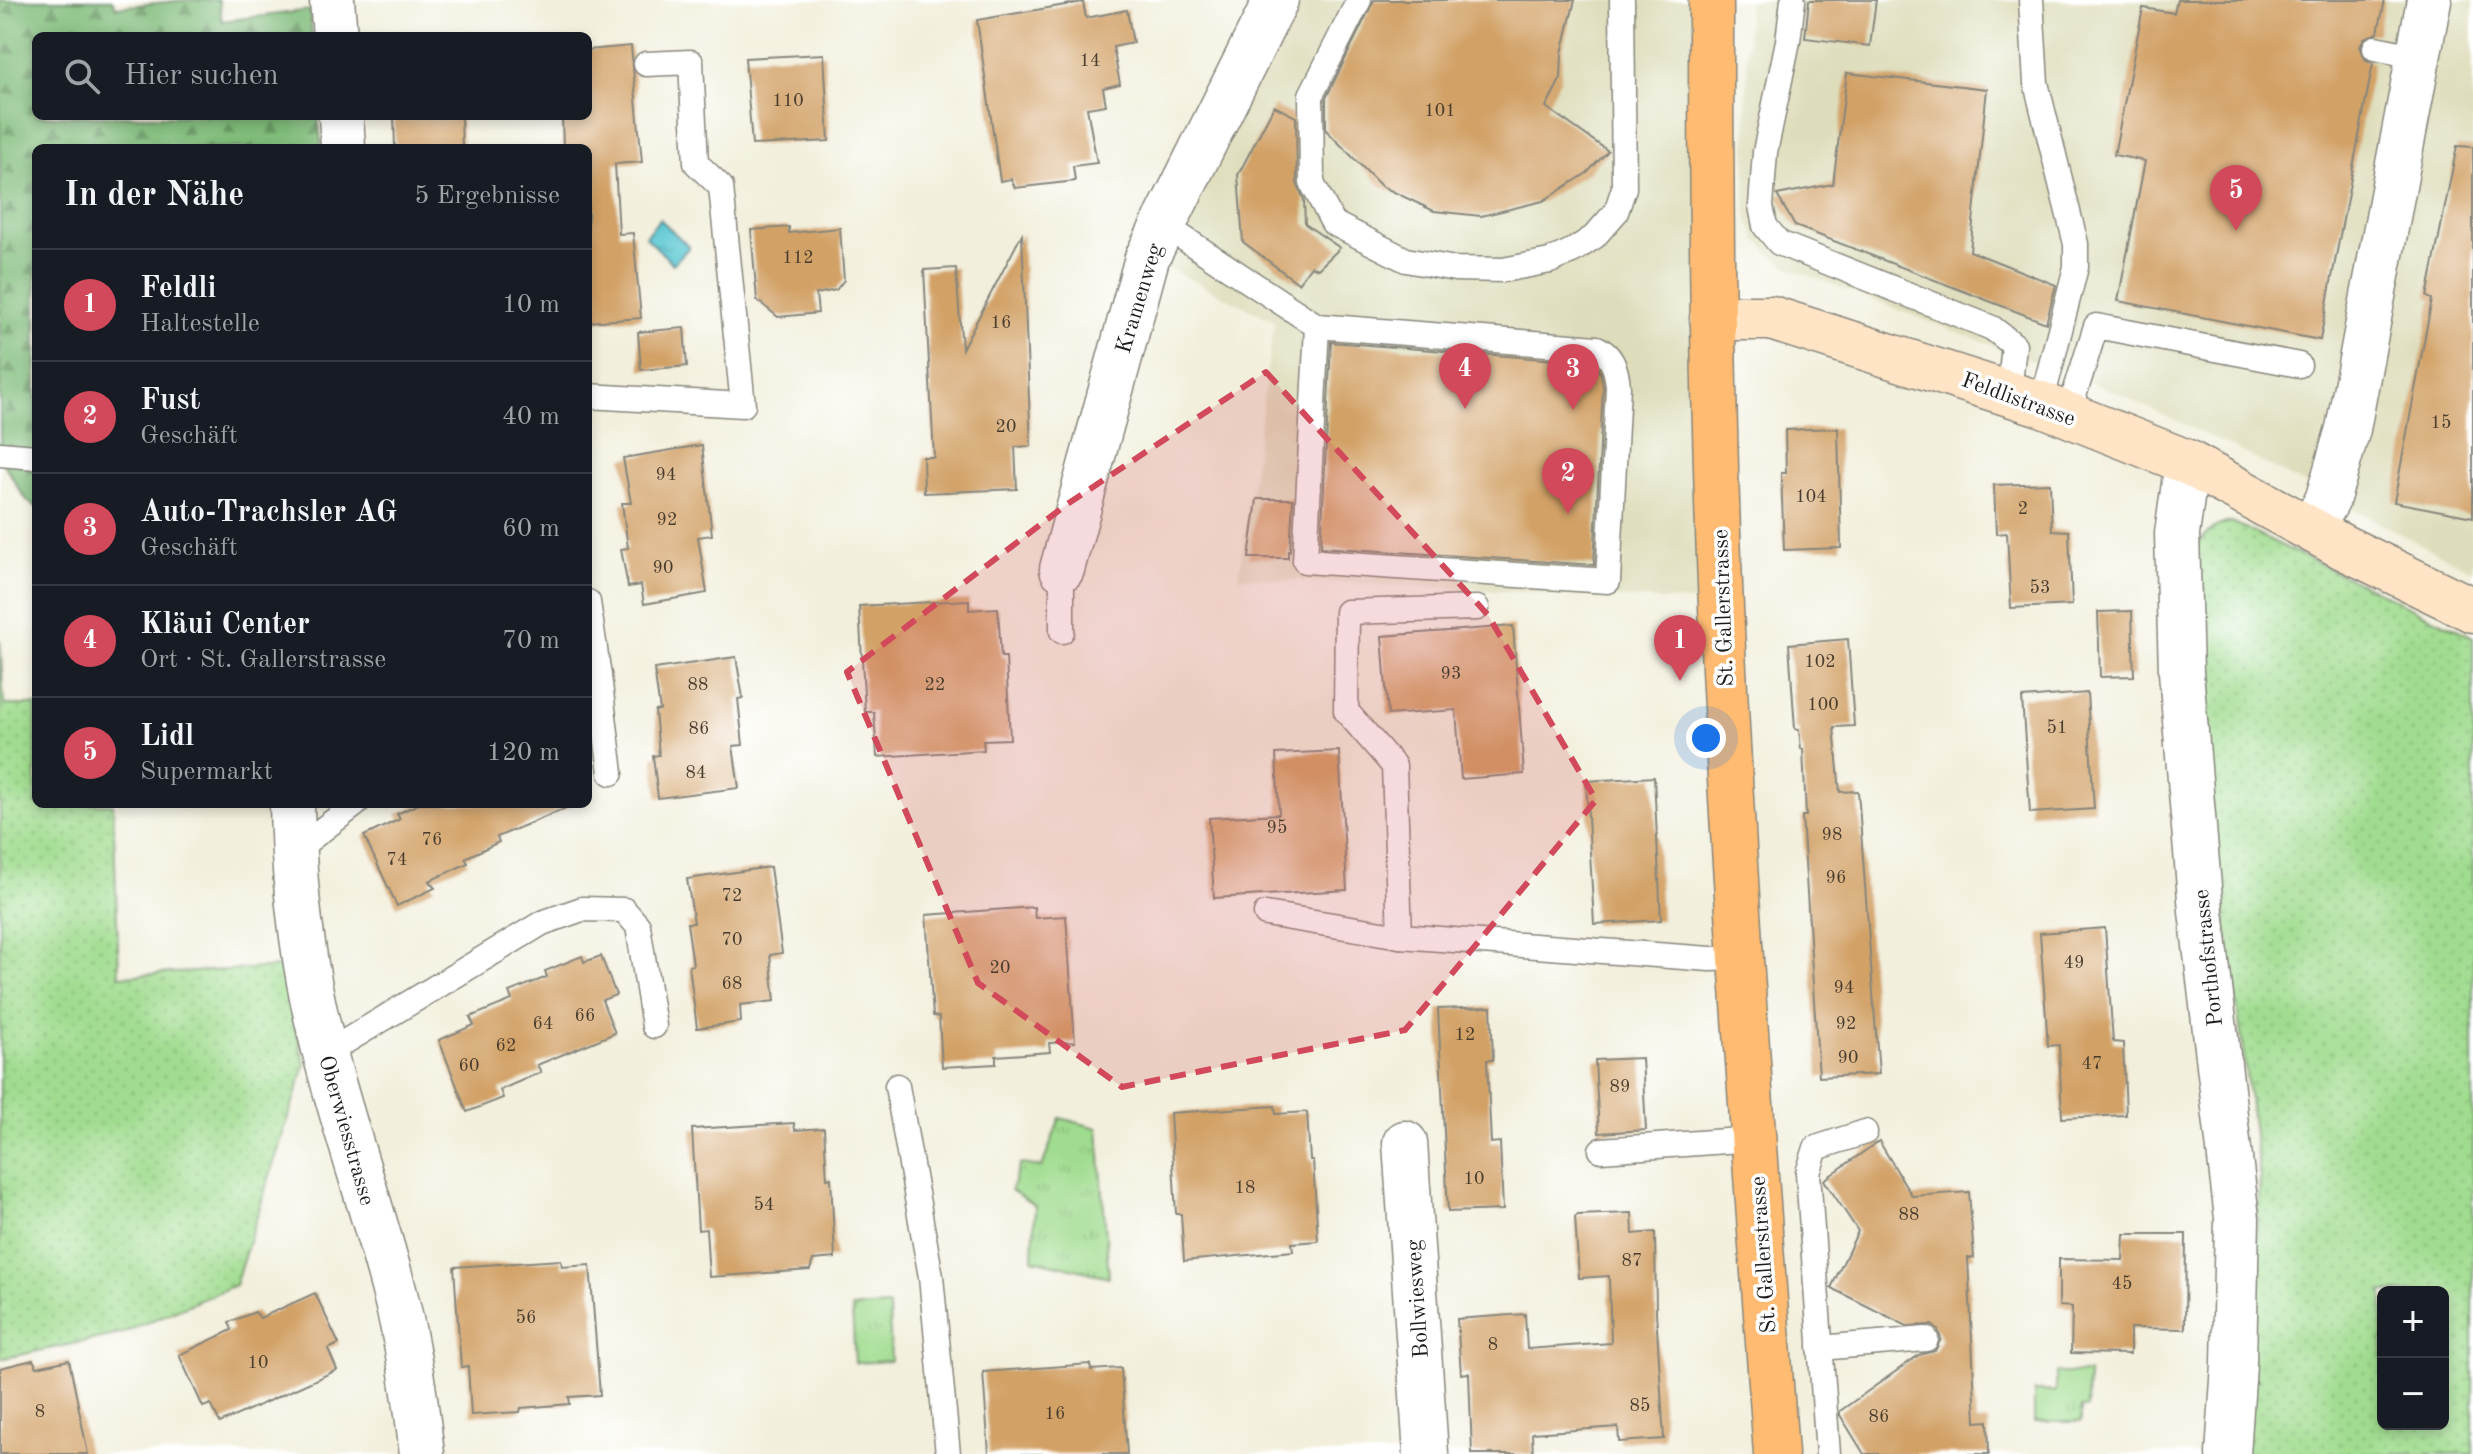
<!DOCTYPE html>
<html lang="de">
<meta charset="utf-8">
<style>
:root{--surface:#171b24;--page:#242831;--text:#f1f3f6;--muted:#9ea1a6;--line:#363941;--accent:#d1495b}
body{margin:0;font-family:"Old Standard TT",serif;background:var(--page);color:var(--text)}
.controls{position:absolute;right:24px;bottom:24px;display:grid;overflow:hidden;border-radius:12px;box-shadow:0 4px 12px #0003}
.controls button{width:72px;height:72px;display:grid;place-items:center;padding:0;border:0;border-bottom:2px solid var(--line);background:var(--surface);color:var(--text);font:40px sans-serif}
.you{position:absolute;left:1706px;top:738px;width:28px;height:28px;margin:-20px;border:6px solid #fff;border-radius:50%;background:#1a73e8;box-shadow:0 0 0 12px #1a73e833}
.badge{display:grid;place-items:center;width:52px;height:52px;border-radius:50%;background:var(--accent);color:#fff;font-size:26px;font-weight:700}
.pin{position:absolute;translate:-50% -66px;filter:drop-shadow(0 2px 4px #0008)}
.pin::after{content:'';position:absolute;top:42px;width:28px;height:24px;background:inherit;clip-path:polygon(0 0,100% 0,50% 100%)}
.list{margin:0;padding:0;list-style:none}
h2{display:flex;justify-content:space-between;align-items:center;height:104px;margin:0;padding:0 32px;font-size:34px}
h2 small{font-size:26px;font-weight:400;color:var(--muted)}
.list li{display:grid;grid-template-columns:52px 1fr auto;gap:24px;align-items:center;box-sizing:border-box;height:112px;padding:0 32px;border-top:2px solid var(--line)}
.list b{display:block;font-size:30px;white-space:nowrap}
.list p{margin:0;font-size:26px;white-space:nowrap;color:var(--muted)}
.list em{font-size:26px;font-style:normal;color:var(--muted)}
.icon{flex:none;width:44px;height:44px;fill:none;stroke:currentColor;stroke-width:2;stroke-linecap:round;stroke-linejoin:round}
.map{position:relative;flex:none;width:2473px;height:1454px;overflow:hidden}
.search{position:absolute;background:var(--surface);box-shadow:0 4px 12px #0003;left:32px;top:32px;width:560px;height:88px;display:flex;align-items:center;gap:20px;box-sizing:border-box;padding:0 28px;border-radius:12px;color:var(--muted);font-size:30px}
.panel{position:absolute;background:var(--surface);box-shadow:0 4px 12px #0003;left:32px;top:144px;width:560px;height:664px;border-radius:12px}
.map>svg:first-child{display:block}
</style>
<div class="map">
<svg width="2473" height="1454" viewBox="0 0 2473 1454">
<defs>
<pattern id="grass-dots" width="8" height="8" patternUnits="userSpaceOnUse" patternTransform="scale(2)"><rect width="8" height="8" fill="#a0dc8f"/><path d="M2 2h.1M6 6h.1" fill="none" stroke="#89bc7b" stroke-width="1.8" stroke-linecap="round"/></pattern>
<pattern id="forest-firs" width="22" height="20" patternUnits="userSpaceOnUse" patternTransform="scale(2)"><rect width="22" height="20" fill="#80bc7a"/><path d="M5 1l3.5 6h-7zM16 11l3.5 6h-7z" fill="#689863"/></pattern>
<pattern id="park-tufts" width="24" height="20" patternUnits="userSpaceOnUse" patternTransform="scale(2)"><rect width="24" height="20" fill="#a0dc8f"/><path d="M3 7l-1-3M5 7V3M7 7l1-3M15 17l-1-3M17 17v-4M19 17l1-3" fill="none" stroke="#89bc7b"/></pattern>
<pattern id="water-ripples" width="26" height="14" patternUnits="userSpaceOnUse" patternTransform="scale(2)"><rect width="26" height="14" fill="#5cc8d3"/><path d="M2 4q2-2 4 0t4 0M15 11q2-2 4 0t4 0" fill="none" stroke="#4fabb5"/></pattern>
</defs>
<rect width="100%" height="100%" fill="#fff"/>
<filter id="ink" filterUnits="userSpaceOnUse"><feTurbulence type="fractalNoise" baseFrequency=".0125" numOctaves="2"/><feDisplacementMap in="SourceGraphic" scale="16" xChannelSelector="R" yChannelSelector="G"/><feConvolveMatrix kernelMatrix="1 2 1 2 8 2 1 2 1" color-interpolation-filters="sRGB"/></filter>
<filter id="wash" filterUnits="userSpaceOnUse"><feTurbulence type="fractalNoise" baseFrequency=".006" numOctaves="4" result="noise"/><feDisplacementMap in="SourceGraphic" scale="32" xChannelSelector="R" yChannelSelector="G"/><feGaussianBlur stdDeviation="1.8" result="paint"/><feColorMatrix in="noise" values="0 0 0 0 0 0 0 0 0 0 0 0 0 0 0 0 0 1.4 0 .05"/><feComposite in="paint" operator="in"/></filter>
<g filter="url(#wash)">
<rect width="100%" height="100%" fill="#f2efdc"/>
<!-- built -->
<g fill="#deddbb">
<polygon points="1276,0 1711,0 1721,603 1239,577 1274,321 1147,258"/>
<polygon points="1748,0 2473,0 2473,571 2234,448 2117,393 1792,269 1771,255 1756,239 1748,221 1745,199"/>
</g>
<!-- grass -->
<g fill="url(#grass-dots)" stroke="#5e7c56" stroke-width="2" fill-rule="evenodd">
<path d="M2232,522L2473,637V1454H2242L2260,1178L2202,743L2196,548C2206,532 2214,525 2232,522ZM2383,1292H2443V1424H2383Z"/>
<polygon points="0,640 4,705 36,705 36,804 113,804 119,976 281,967 305,1065 235,1285 120,1334 0,1359"/>
</g>
<!-- forest -->
<path fill="url(#forest-firs)" stroke="#4e6c4b" stroke-width="2" d="M0,0H112L116,7L187,0H219L222,21L310,10L312,36H36V116H318L322,148H36V507C20,499 13,473 0,460Z"/>
<!-- park -->
<g fill="url(#park-tufts)" stroke="#5e7c56" stroke-width="2">
<polygon points="1060,1118 1098,1128 1109,1277 1033,1259 1035,1206 1011,1190 1020,1164 1042,1167"/>
<polygon points="889,1306 891,1361 855,1363 852,1308"/>
<polygon points="2056,1373 2088,1373 2087,1408 2081,1408 2081,1422 2034,1422 2034,1391 2056,1391"/>
</g>
<!-- water -->
<polygon fill="url(#water-ripples)" stroke="#3c7278" stroke-width="2" points="660,219 689,247 673,264 645,236"/>
<g id="blocks">
<!-- building -->
<g fill="#d2a166">
<polygon points="1374,0 1575,0 1562,53 1561,78 1546,107 1608,151 1587,173 1543,201 1481,216 1434,211 1381,186 1326,130 1326,98"/>
<polygon points="1809,0 1876,0 1870,46 1805,38"/>
<polygon points="2177,0 2385,0 2378,33 2364,38 2360,46 2365,59 2373,63 2320,340 2118,301 2145,161 2114,155 2143,8 2174,13"/>
<polygon points="1083,2 1086,18 1127,10 1133,43 1113,47 1120,84 1103,88 1106,105 1087,108 1097,163 1073,166 1075,181 1015,188 1011,179 1000,181 977,20"/>
<polygon points="631,46 642,162 615,164 619,234 633,233 641,318 588,322 588,148 563,148 562,116 588,116 588,50"/>
<polygon points="824,54 829,141 752,145 745,58"/>
<polygon points="1847,73 1987,89 1970,251 2056,285 2046,323 1795,226 1777,195 1833,184"/>
<polygon points="1274,106 1296,117 1297,183 1304,200 1305,224 1340,248 1318,269 1311,266 1298,283 1243,242 1238,175"/>
<polygon points="394,116 461,116 462,148 395,148"/>
<polygon points="2457,146 2473,147 2473,517 2394,502 2432,299 2427,297"/>
<polygon points="789,227 789,233 840,228 844,280 836,290 816,294 818,313 778,317 757,300 751,230"/>
<polygon points="1022,234 1031,446 1015,447 1017,489 924,493 923,457 934,457 924,270 956,268 962,349"/>
<polygon points="684,328 687,366 641,370 638,332"/>
<polygon points="1331,342 1593,363 1601,374 1603,387 1594,565 1321,547"/>
<polygon points="1838,428 1841,548 1784,550 1781,473 1786,473 1785,430"/>
<polygon points="702,445 712,535 698,537 707,593 644,604 641,585 628,587 621,549 628,548 622,503 631,503 623,458"/>
<polygon points="2050,483 2052,530 2069,531 2072,605 2011,608 2007,533 1996,534 1994,485"/>
<polygon points="1257,499 1293,499 1290,551 1288,551 1288,558 1249,558"/>
<polygon points="969,600 969,610 998,608 1001,657 1006,657 1010,739 983,740 984,750 877,757 874,712 865,712 859,606"/>
<polygon points="2132,611 2134,676 2100,677 2098,612"/>
<polygon points="1513,626 1524,774 1461,779 1456,710 1388,715 1382,636"/>
<polygon points="1848,639 1854,726 1834,727 1840,792 1858,791 1879,1074 1819,1077 1802,816 1806,816 1803,749 1801,749 1799,730 1795,729 1789,644"/>
<polygon points="736,657 743,698 738,699 743,745 733,746 739,788 658,798 653,756 659,755 655,711 660,710 654,669"/>
<polygon points="2087,693 2094,809 2030,813 2022,698"/>
<polygon points="1339,751 1347,890 1214,898 1209,818 1279,814 1276,754"/>
<polygon points="1654,777 1661,920 1594,924 1586,781"/>
<polygon points="418,804 574,804 574,805 497,837 499,842 465,858 468,863 429,881 435,888 397,906 364,836 400,819 397,814"/>
<polygon points="770,867 782,953 770,955 775,1001 740,1005 741,1022 697,1028 689,966 693,965 687,923 694,923 687,879"/>
<polygon points="1034,907 1035,918 1066,916 1075,1042 1049,1043 1050,1052 996,1056 996,1064 942,1067 939,1017 933,1016 926,915"/>
<polygon points="2105,928 2113,1042 2123,1043 2126,1115 2062,1118 2059,1045 2048,1046 2040,933"/>
<polygon points="582,956 584,962 601,956 616,995 602,1000 615,1033 537,1065 541,1072 500,1090 503,1098 467,1112 439,1040 474,1025 470,1017 512,1000 509,992 547,977 545,971"/>
<polygon points="1491,1007 1493,1060 1487,1060 1491,1143 1500,1142 1503,1210 1448,1212 1438,1009"/>
<polygon points="1642,1058 1646,1130 1599,1133 1595,1060"/>
<polygon points="1275,1106 1276,1114 1307,1112 1310,1160 1313,1160 1318,1241 1292,1243 1293,1251 1184,1261 1181,1214 1176,1214 1170,1113"/>
<polygon points="794,1123 795,1130 824,1128 827,1179 831,1178 835,1258 813,1260 810,1270 709,1277 706,1229 698,1230 692,1129"/>
<polygon points="1879,1141 1912,1196 1969,1192 1974,1258 1968,1258 1976,1422 1988,1421 1989,1454 1864,1454 1840,1415 1840,1411 1919,1355 1935,1351 1941,1339 1938,1330 1932,1325 1907,1326 1831,1288 1858,1231 1824,1180"/>
<polygon points="1632,1213 1633,1234 1655,1232 1656,1312 1664,1439 1619,1442 1618,1427 1532,1433 1533,1454 1472,1454 1469,1373 1461,1374 1457,1319 1525,1314 1527,1349 1611,1343 1609,1276 1579,1278 1575,1217 1577,1215"/>
<polygon points="2124,1234 2186,1234 2185,1329 2130,1328 2130,1354 2071,1353 2072,1307 2059,1306 2059,1259 2123,1260"/>
<polygon points="561,1260 562,1267 590,1265 600,1395 569,1397 570,1404 521,1408 520,1412 471,1415 468,1366 461,1367 454,1267"/>
<polygon points="315,1293 339,1344 328,1349 337,1370 220,1423 211,1404 203,1407 179,1355 232,1330 229,1322 255,1312 260,1318"/>
<polygon points="33,1360 37,1367 69,1360 88,1454 0,1454 0,1368"/>
<polygon points="1090,1364 1091,1370 1121,1368 1127,1454 989,1454 983,1372"/>
</g>
</g>
</g>
<g filter="url(#ink)">
<use href="#blocks" fill-opacity="0" stroke="#87867c" stroke-width="2"/>
<g fill="none" stroke-linecap="round" stroke-linejoin="round">
<defs>
<g id="lane">
<polyline points="1359,0 1311,95 1312,183 1333,223 1406,260 1455,269 1503,270 1550,261 1574,250 1594,237 1616,212 1624,188 1622,0"/>
<polyline points="1793,0 1788,41 1765,152 1761,206 1765,226 1779,243 1992,328 2014,345 2009,393"/>
<polyline points="2031,0 2036,83 2076,244 2076,267 2041,404"/>
<polyline points="2375,48 2420,57"/>
<path d="M1162,224L1317,326L1597,348C1612,355 1617,370 1618,387L1608,581L1305,561L1317,326"/>
<polyline points="588,396 743,405 721,187 696,163 691,62 646,64"/>
<polyline points="2068,415 2096,326 2299,365"/>
<polyline points="0,454 36,457"/>
<polyline points="1062,569 1062,631"/>
<polyline points="588,602 599,676 588,679"/>
<polyline points="599,676 611,773"/>
<polyline points="293,852 356,804"/>
<polyline points="1266,914 1400,936 1710,959 1741,958"/>
<polyline points="1400,936 1394,766 1346,711 1347,612 1477,608"/>
<polyline points="325,1049 343,1043 542,923 582,909 624,910 638,926 654,1026"/>
<polyline points="897,1086 931,1277 948,1454"/>
<polyline points="1601,1150 1754,1139"/>
<polyline points="1820,1348 1926,1339"/>
<polyline points="1828,1454 1808,1173 1816,1148 1865,1132"/>
</g>
<g id="street">
<polyline points="332,0 335,36"/>
<polyline points="341,116 343,148"/>
<polyline points="2187,462 2177,534 2181,672 2201,911 2237,1218 2234,1365 2228,1454"/>
<polyline points="2311,528 2327,501 2348,429 2429,0"/>
<polyline points="1062,569 1147,258 1276,0"/>
<path d="M292,804C293,851 296,897 303,944C319,1064 366,1180 396,1298C409,1349 416,1401 422,1454"/>
<polyline points="1405,1143 1426,1454"/>
</g>
<polyline id="secondary" points="1712,318 1771,318 2041,404 2187,462 2343,547 2473,610"/>
<path id="primary" d="M1711,0C1711,202 1712,405 1721,607C1734,890 1756,1172 1776,1454"/>
</defs>
<!-- lane casing -->
<use href="#lane" stroke="#87867c" stroke-width="27"/>
<!-- street casing -->
<use href="#street" stroke="#87867c" stroke-width="47"/>
<!-- secondary casing -->
<use href="#secondary" stroke="#87867c" stroke-width="47"/>
<!-- primary casing -->
<use href="#primary" stroke="#87867c" stroke-width="47"/>
<!-- lane -->
<use href="#lane" stroke="#fff" stroke-width="24"/>
<!-- street -->
<use href="#street" stroke="#fff" stroke-width="44"/>
<!-- secondary -->
<use href="#secondary" stroke="#ffe4c6" stroke-width="44"/>
<!-- primary -->
<use href="#primary" stroke="#ffbb71" stroke-width="44"/>
</g>
</g>
<!-- marked area -->
<path fill="#d1495b" fill-opacity="0.2" stroke="#d1495b" stroke-width="6" stroke-dasharray="16 10" stroke-linejoin="round" d="M1266,372L1488,615L1596,800L1405,1030L1122,1087L978,983L847,672L1066,505Z"/>
<g text-anchor="middle" stroke-width="7" stroke-linejoin="round" paint-order="stroke">
<!-- number labels -->
<g font-size="18" fill="#4a3d2e">
<text x="1090" y="66">14</text>
<text x="788" y="106">110</text>
<text x="1440" y="116">101</text>
<text x="798" y="263">112</text>
<text x="1001" y="328">16</text>
<text x="2441" y="428">15</text>
<text x="1006" y="432">20</text>
<text x="666" y="480">94</text>
<text x="1811" y="502">104</text>
<text x="2023" y="514">2</text>
<text x="667" y="525">92</text>
<text x="663" y="573">90</text>
<text x="2040" y="593">53</text>
<text x="1820" y="667">102</text>
<text x="1451" y="679">93</text>
<text x="698" y="690">88</text>
<text x="935" y="690">22</text>
<text x="1823" y="710">100</text>
<text x="2057" y="733">51</text>
<text x="699" y="734">86</text>
<text x="696" y="778">84</text>
<text x="1277" y="833">95</text>
<text x="1832" y="840">98</text>
<text x="432" y="845">76</text>
<text x="397" y="865">74</text>
<text x="1836" y="883">96</text>
<text x="732" y="901">72</text>
<text x="732" y="945">70</text>
<text x="2074" y="968">49</text>
<text x="1000" y="973">20</text>
<text x="732" y="989">68</text>
<text x="1844" y="993">94</text>
<text x="585" y="1021">66</text>
<text x="543" y="1029">64</text>
<text x="1846" y="1029">92</text>
<text x="1465" y="1040">12</text>
<text x="506" y="1051">62</text>
<text x="1848" y="1063">90</text>
<text x="2092" y="1069">47</text>
<text x="469" y="1071">60</text>
<text x="1620" y="1092">89</text>
<text x="1474" y="1184">10</text>
<text x="1245" y="1193">18</text>
<text x="764" y="1210">54</text>
<text x="1909" y="1220">88</text>
<text x="1632" y="1266">87</text>
<text x="2122" y="1289">45</text>
<text x="526" y="1323">56</text>
<text x="1493" y="1350">8</text>
<text x="258" y="1368">10</text>
<text x="1640" y="1411">85</text>
<text x="40" y="1417">8</text>
<text x="1055" y="1419">16</text>
<text x="1879" y="1422">86</text>
</g>
<!-- street labels -->
<g font-size="22" fill="#1c1c1c" stroke="#fff">
<text transform="translate(1138 298) rotate(-73)" y="8">Kramenweg</text>
<text transform="translate(2019 398) rotate(20)" y="8">Feldlistrasse</text>
<text transform="translate(1722 608) rotate(-92)" y="8">St. Gallerstrasse</text>
<text transform="translate(2207 958) rotate(-96)" y="8">Porthofstrasse</text>
<text transform="translate(348 1130) rotate(74)" y="8">Oberwiesstrasse</text>
<text transform="translate(1762 1255) rotate(-94)" y="8">St. Gallerstrasse</text>
<text transform="translate(1416 1299) rotate(-94)" y="8">Bollwiesweg</text>
</g>
</g>
</svg>
<div class="controls">
<button>+</button>
<button>−</button>
</div>
<div class="you"></div>
<div class="pin badge" style="left:1680px;top:681px">1</div>
<div class="pin badge" style="left:1568px;top:514px">2</div>
<div class="pin badge" style="left:1573px;top:410px">3</div>
<div class="pin badge" style="left:1465px;top:409px">4</div>
<div class="pin badge" style="left:2236px;top:231px">5</div>
<div class="search"><svg class="icon" aria-label="search" viewBox="0 0 24 24"><circle cx="10" cy="10" r="6"/><path d="M15 15l6 6"/></svg>Hier suchen</div>
<section class="panel">
<h2>In der Nähe<small>5 Ergebnisse</small></h2>
<ul class="list">
<li><span class="badge">1</span><div><b>Feldli</b><p>Haltestelle</p></div><em>10 m</em></li>
<li><span class="badge">2</span><div><b>Fust</b><p>Geschäft</p></div><em>40 m</em></li>
<li><span class="badge">3</span><div><b>Auto-Trachsler AG</b><p>Geschäft</p></div><em>60 m</em></li>
<li><span class="badge">4</span><div><b>Kläui Center</b><p>Ort · St. Gallerstrasse</p></div><em>70 m</em></li>
<li><span class="badge">5</span><div><b>Lidl</b><p>Supermarkt</p></div><em>120 m</em></li>
</ul>
</section>
</div>
